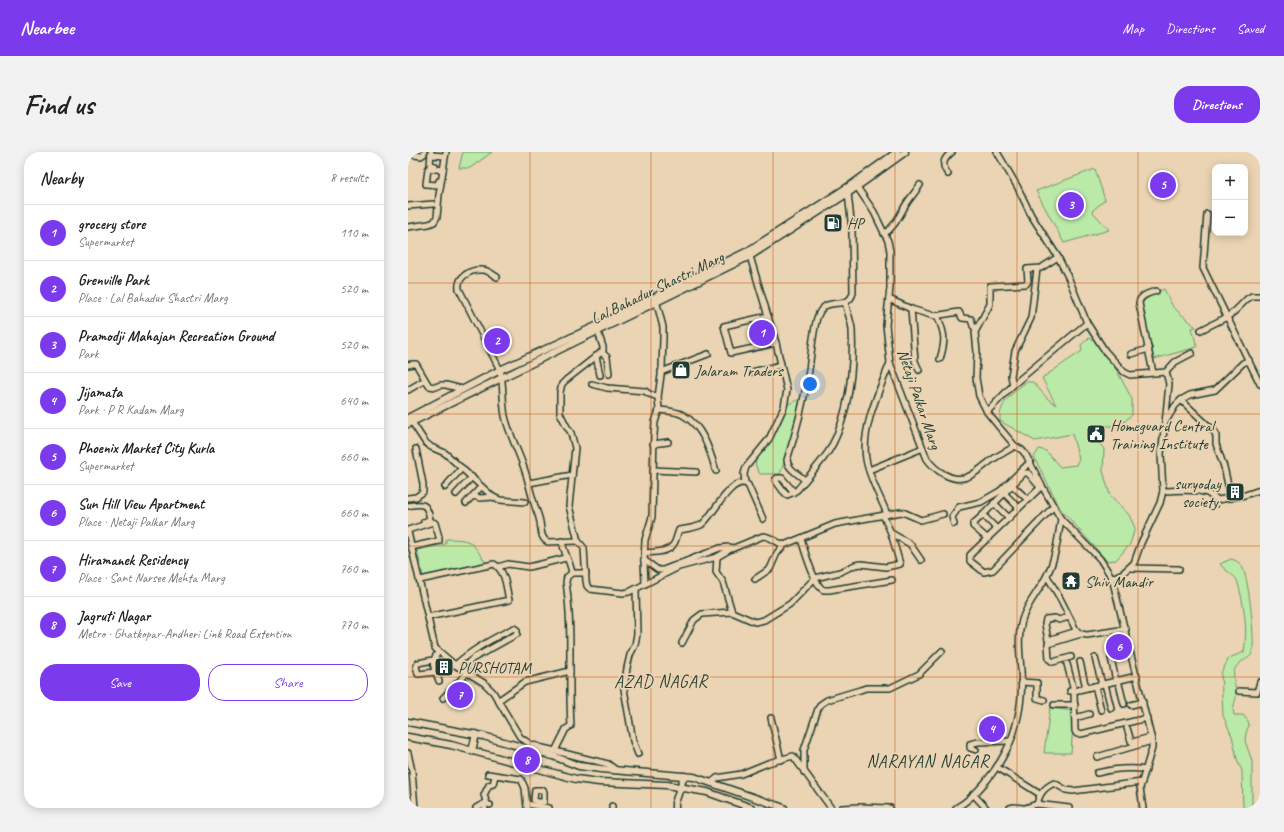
<!DOCTYPE html>
<meta charset="utf-8">
<style>
:root{--surface:#fff;--page:#f2f2f2;--text:#222;--muted:#767676;--line:#e0e0e0;--accent:#7c3aed}
body{margin:0;font-family:Caveat,sans-serif;background:var(--page);color:var(--text)}
.controls{position:absolute;right:12px;top:12px;display:grid;overflow:hidden;border-radius:8px;box-shadow:0 2px 10px #0003}
.controls button{width:36px;height:36px;display:grid;place-items:center;padding:0;border:0;border-bottom:1px solid var(--line);background:var(--surface);color:var(--text);font:20px sans-serif}
.you{position:absolute;left:402px;top:232px;width:14px;height:14px;margin:-10px;border:3px solid #fff;border-radius:50%;background:#1a73e8;box-shadow:0 0 0 6px #1a73e833}
.badge{display:grid;place-items:center;width:26px;height:26px;border-radius:50%;background:var(--accent);color:#fff;font-size:13px;font-weight:700}
.pin{position:absolute;translate:-50% -50%;border:2px solid #fff;box-shadow:0 1px 4px #0006}
.list{margin:0;padding:0;list-style:none}
h2{display:flex;justify-content:space-between;align-items:center;height:52px;margin:0;padding:0 16px;font-size:17px}
h2 small{font-size:13px;font-weight:400;color:var(--muted)}
.list li{display:grid;grid-template-columns:26px 1fr auto;gap:12px;align-items:center;box-sizing:border-box;height:56px;padding:0 16px;border-top:1px solid var(--line)}
.list b{display:block;font-size:15px;white-space:nowrap}
.list p{margin:0;font-size:13px;white-space:nowrap;color:var(--muted)}
.list em{font-size:13px;font-style:normal;color:var(--muted)}
.actions{display:flex;gap:8px;padding:12px 16px}
.actions a{flex:1;padding:9px 0;border:1px solid var(--accent);border-radius:16px;text-align:center;font-size:14px;color:var(--accent)}
.actions .main{background:var(--accent);color:#fff}
.map{position:relative;flex:none;width:852px;height:656px;overflow:hidden;border-radius:16px}
header{display:flex;align-items:center;gap:24px;box-sizing:border-box;height:56px;padding:0 20px;background:var(--accent);color:#fff}
header strong{font-size:19px}
nav{display:flex;gap:22px;margin-inline-start:auto;font-size:14px}
.intro{display:flex;align-items:center;justify-content:space-between;box-sizing:border-box;height:96px;padding:0 24px}
h1{margin:0;font-size:28px}
.button{padding:10px 18px;border-radius:16px;background:var(--accent);color:#fff;font-size:14px;font-weight:700}
main{display:flex;gap:24px;padding:0 24px}
aside{flex:1;background:var(--surface);border-radius:16px;box-shadow:0 2px 10px #0003}
.map>svg:first-child{display:block}
</style>
<header>
<strong>Nearbee</strong>
<nav><a>Map</a><a>Directions</a><a>Saved</a></nav>
</header>
<div class="intro"><h1>Find us</h1><a class="button">Directions</a></div>
<main>
<aside>
<h2>Nearby<small>8 results</small></h2>
<ul class="list">
<li><span class="badge">1</span><div><b>grocery store</b><p>Supermarket</p></div><em>110 m</em></li>
<li><span class="badge">2</span><div><b>Grenville Park</b><p>Place · Lal Bahadur Shastri Marg</p></div><em>520 m</em></li>
<li><span class="badge">3</span><div><b>Pramodji Mahajan Recreation Ground</b><p>Park</p></div><em>520 m</em></li>
<li><span class="badge">4</span><div><b>Jijamata</b><p>Park · P R Kadam Marg</p></div><em>640 m</em></li>
<li><span class="badge">5</span><div><b>Phoenix Market City Kurla</b><p>Supermarket</p></div><em>660 m</em></li>
<li><span class="badge">6</span><div><b>Sun Hill View Apartment</b><p>Place · Netaji Palkar Marg</p></div><em>660 m</em></li>
<li><span class="badge">7</span><div><b>Hiramanek Residency</b><p>Place · Sant Narsee Mehta Marg</p></div><em>760 m</em></li>
<li><span class="badge">8</span><div><b>Jagruti Nagar</b><p>Metro · Ghatkopar-Andheri Link Road Extention</p></div><em>770 m</em></li>
</ul>
<div class="actions"><a class="main">Save</a><a>Share</a></div>
</aside>
<div class="map">
<svg width="852" height="656" viewBox="0 0 852 656">
<rect width="100%" height="100%" fill="#ead4b3"/>
<filter id="ink" filterUnits="userSpaceOnUse"><feTurbulence type="fractalNoise" baseFrequency=".025" numOctaves="2"/><feDisplacementMap in="SourceGraphic" scale="8" xChannelSelector="R" yChannelSelector="G"/><feConvolveMatrix kernelMatrix="1 2 1 2 8 2 1 2 1" color-interpolation-filters="sRGB"/></filter>
<g filter="url(#ink)">
<!-- green -->
<g fill="#bbe9a7" stroke="#6d936e">
<polygon points="55,0 84,0 62,16 51,16"/>
<polygon points="687,17 697,48 684,59 701,78 656,91 628,39"/>
<polygon points="756,137 765,155 788,175 784,176 789,195 746,207 733,149 740,144"/>
<path d="M681,186L689,189L709,219L724,247V263L711,274H695L685,283L696,297L695,319L702,343L721,363L727,376L722,392L708,408L699,409L652,356L626,305L631,297L638,299L652,315L668,313L671,307L664,282L627,289L592,269C591,250 605,241 618,230H625L640,247L648,253L634,226L674,199L673,193Z"/>
<polygon points="394,246 379,302 372,322 352,322 348,315 347,305 364,287 378,256 378,253"/>
<path d="M38,387C66,387 63,390 78,411L15,424L9,398L38,392Z"/>
<path d="M823,407C827,408 831,410 833,413C841,423 846,482 845,495C844,510 835,505 828,515C822,524 829,535 828,545C827,551 824,557 826,563H835L840,569L841,573L838,581L837,589L844,609V656H835L834,619L829,607L824,584L815,564L813,521L821,506L836,500C840,476 836,451 829,428C825,421 816,419 812,412Z"/>
<polygon points="642,556 666,559 663,601 636,601"/>
<polygon points="584,566 593,568 595,575 593,583 582,585 576,583 574,579 577,567"/>
</g>
<g fill="none" stroke-linecap="round" stroke-linejoin="round">
<defs>
<g id="minor">
<polyline points="23,0 22,13 27,14"/>
<polyline points="589,0 609,34 623,63 650,105 661,127 679,171 697,199 716,220 722,223 758,220 761,232 758,262 753,302 755,339 752,351 733,391 726,411 715,421 704,426"/>
<polyline points="0,2 13,4 16,2 16,0"/>
<polyline points="23,3 37,4"/>
<path d="M540,22C533,13 535,7 544,0"/>
<polyline points="31,29 29,33 18,32 20,17 21,16 35,18"/>
<path d="M447,32L466,60L480,89L482,99V136L478,173L482,211L519,307C527,318 544,331 559,325C567,322 573,316 580,311C588,304 598,300 607,294"/>
<polyline points="0,54 25,52"/>
<polyline points="799,62 795,116 852,232"/>
<polyline points="0,75 21,72 26,70 29,65 31,43 38,0"/>
<path d="M476,82C487,75 492,62 499,51C503,45 508,39 512,33"/>
<path d="M89,125C84,122 80,118 74,118C62,117 49,125 51,137L92,218C96,233 94,249 97,264C101,282 110,298 116,316C120,327 122,339 126,351C127,356 130,361 131,366C134,374 131,386 140,390L170,389"/>
<polyline points="481,147 503,157 526,164 551,160 554,166 563,167 565,174 568,177"/>
<polyline points="503,157 507,209 511,218"/>
<path d="M529,163C537,182 538,188 532,207"/>
<polyline points="360,164 316,174 323,201 368,191"/>
<path d="M189,177L195,195V199L158,228L154,232L152,240V261L158,273L163,281L167,296L161,354L170,389L176,396L178,429L179,434L182,437L215,441L221,440L271,415L309,405L321,398L355,384C362,384 369,391 376,393L427,372L493,360L497,361L513,368L535,362"/>
<polyline points="793,178 819,165 827,159 839,147 844,144 852,144"/>
<polyline points="193,200 199,205 201,222"/>
<polyline points="723,202 741,197"/>
<polyline points="188,204 192,223"/>
<polyline points="0,213 4,212 8,212 21,234 28,235 32,233 38,233 54,237"/>
<polyline points="253,220 300,202"/>
<polyline points="344,220 373,213"/>
<polyline points="758,220 767,210 784,201"/>
<path d="M745,221L731,151C732,143 742,141 748,139"/>
<polyline points="184,232 199,236 237,239 241,242 250,245"/>
<polyline points="605,233 603,224 607,199 623,166 629,117"/>
<polyline points="0,238 17,228"/>
<polyline points="773,248 806,279 808,284 808,292 816,315 823,346"/>
<path d="M251,258C259,259 268,259 275,263C295,274 302,299 308,319"/>
<polyline points="579,260 605,233 679,171"/>
<polyline points="758,269 767,254 773,248 782,243 807,238 835,211 841,208"/>
<polyline points="4,270 17,290 23,295 37,301 85,345 92,348 117,350"/>
<polyline points="245,292 260,290"/>
<polyline points="245,318 288,320"/>
<polyline points="461,318 515,296"/>
<path d="M397,328C390,322 380,317 379,308C389,278 396,248 401,218C403,203 405,180 409,166C418,140 439,161 445,141L444,78L440,41"/>
<polyline points="121,331 164,323"/>
<polyline points="337,331 336,322 338,315 361,287 376,255 379,238 368,191 341,101"/>
<polyline points="604,333 619,347"/>
<polyline points="634,334 562,403 562,409 576,420 585,418 646,354"/>
<polyline points="37,335 54,316"/>
<path d="M755,339C769,339 786,336 799,341C803,343 806,347 810,348L837,343L852,338"/>
<path d="M386,340L374,326H369L367,328L375,339L379,343C383,342 386,340 389,338C399,326 414,310 422,297C441,264 446,215 444,177C443,169 439,159 437,150"/>
<polyline points="596,341 611,356"/>
<polyline points="48,342 64,325"/>
<polyline points="65,344 72,346 85,345"/>
<polyline points="0,346 8,345 15,340 15,332 8,297"/>
<polyline points="58,351 73,335"/>
<polyline points="586,351 601,366"/>
<path d="M0,354C15,351 19,351 22,367L16,370"/>
<path d="M479,362C472,344 461,326 458,307C453,277 471,239 482,211"/>
<polyline points="475,363 483,381 502,392 513,408"/>
<polyline points="575,363 565,372 565,374 580,387"/>
<polyline points="653,367 692,407 704,426 744,589 744,596 732,636 735,656"/>
<polyline points="546,372 544,365 551,355 573,350 592,339 622,310"/>
<polyline points="589,377 575,363 616,321 620,321 632,335"/>
<polyline points="0,378 25,370 27,371 31,385 31,389 3,395"/>
<polyline points="0,380 27,496 47,513 76,531 85,540 112,585 122,592 135,596 200,612 208,618"/>
<path d="M393,387C396,397 406,430 413,436C415,439 418,438 421,438L484,428"/>
<path d="M154,389C156,402 162,409 164,421"/>
<path d="M236,401C245,400 259,401 265,393C268,390 269,382 271,378C277,377 287,376 293,373C303,368 324,321 340,333L355,367"/>
<polyline points="309,405 308,420 315,430 324,460"/>
<polyline points="236,408 250,418 255,418 312,396 321,395 325,396"/>
<polyline points="90,415 100,412 121,415 158,406"/>
<polyline points="722,416 771,417"/>
<polyline points="639,424 653,448 668,478 673,482 679,483 718,477"/>
<polyline points="347,427 362,417 369,401 376,393"/>
<path d="M12,428L86,412C98,419 98,436 101,448L20,465"/>
<polyline points="237,432 236,409 237,388 244,365 246,283 247,270 251,258 250,245 254,216 255,186 255,175 248,148"/>
<polyline points="228,437 229,482 227,493 222,503 219,516 216,537 225,589 230,602"/>
<polyline points="661,465 651,468 647,466 638,467 637,472 640,488 669,479"/>
<polyline points="274,491 286,468 294,462 324,460 347,470 356,468 382,452 407,426 432,420 447,413 453,412 478,415 492,412 483,381"/>
<path d="M30,500C22,513 26,515 31,529"/>
<polyline points="663,505 645,510 641,507 640,493 640,492 673,482"/>
<polyline points="687,506 694,532"/>
<polyline points="703,506 708,529"/>
<polyline points="25,508 10,511 8,514 10,522 11,522 27,520"/>
<polyline points="672,510 678,536"/>
<polyline points="659,512 666,539 662,539"/>
<path d="M47,513C65,497 85,486 106,476L109,478V482L64,507L54,517"/>
<polyline points="729,524 666,539 667,579 669,582 673,582 739,566"/>
<polyline points="710,528 716,552"/>
<polyline points="613,530 629,531 629,546 636,548"/>
<polyline points="697,532 703,556"/>
<polyline points="687,534 693,558"/>
<polyline points="831,539 849,540 852,530"/>
<polyline points="35,546 60,520"/>
<polyline points="91,548 117,530 162,519"/>
<polyline points="646,553 667,553"/>
<polyline points="723,553 735,550"/>
<polyline points="363,566 373,608"/>
<polyline points="667,566 681,562"/>
<polyline points="719,576 723,589 724,590 743,585"/>
<polyline points="568,598 562,596 562,592 570,590 602,589"/>
<path d="M147,599L158,577L163,574C160,526 165,478 158,430L159,425L164,421H178"/>
<polyline points="0,601 4,619 7,656"/>
<polyline points="689,605 744,589"/>
<polyline points="589,615 630,641"/>
<polyline points="396,620 396,598 410,557 413,552 419,548 452,538 458,536 482,536 511,522 534,499"/>
<path d="M689,621C705,617 721,615 738,618"/>
<polyline points="80,622 113,627 117,636 119,656"/>
<polyline points="303,631 309,626 333,622 360,611 385,604 423,656"/>
<polyline points="565,642 578,656"/>
<polyline points="119,652 141,656"/>
<path d="M629,652C632,641 636,636 646,631L658,638L665,639L734,630"/>
<polyline points="82,653 79,652 76,643 81,633 85,632 87,624"/>
<polyline points="130,654 130,650 136,650 136,640 135,638 127,638 126,648 130,650"/>
<polyline points="68,656 75,652 77,656"/>
<polyline points="204,656 204,654"/>
<polyline points="434,656 451,655 482,656"/>
<path d="M548,656C568,645 588,619 598,599C606,585 612,560 613,544C616,518 607,493 614,468C619,451 632,438 639,423C648,406 650,385 653,367L634,334L618,303L614,298L607,294L591,275L579,260L571,244L568,226L569,200L567,180L580,156L582,152V134L618,132L620,129L619,117L633,116L650,105"/>
<polyline points="602,656 606,655 615,656"/>
<polyline points="617,656 629,652 661,656"/>
</g>
<g id="major">
<polyline points="0,266 92,218 188,174 340,99 446,31 489,0"/>
<polyline points="0,272 342,104 440,41 497,0"/>
<polyline points="0,570 75,584 145,604 171,614 193,617 286,625 376,656"/>
<polyline points="0,585 43,593 168,627 191,630 259,633 299,640 344,656"/>
<polyline points="64,599 68,582"/>
<polyline points="267,656 267,651 276,624"/>
</g>
</defs>
<!-- minor casing -->
<use href="#minor" stroke="#1f3d34" stroke-width="8"/>
<!-- major casing -->
<use href="#major" stroke="#1f3d34" stroke-width="9"/>
<!-- minor -->
<use href="#minor" stroke="#ead4b3" stroke-width="5"/>
<!-- major -->
<use href="#major" stroke="#ead4b3" stroke-width="6"/>
</g>
</g>
<!-- grid -->
<path fill="none" stroke="#ca5512" stroke-width="1" stroke-opacity="0.55" d="M122,0V656M243,0V656M365,0V656M487,0V656M609,0V656M730,0V656M0,131H852M0,262H852M0,394H852M0,525H852"/>
<!-- icons -->
<defs>
<symbol id="fuel-square" viewBox="-11 -11 22 22"><rect x="-9" y="-9" width="18" height="18" rx="4" fill="#1f3d34" stroke="#ead4b3"/><path d="M-5.5-6h7V0h2V4h1.3V-2.5L3-4.5l.8-.8L6-3V5H2.5V1h-1V6h-7ZM-4.2-4.7v3.2H.2V-4.7Z" fill="#fff"/></symbol>
<symbol id="shop-square" viewBox="-11 -11 22 22"><rect x="-9" y="-9" width="18" height="18" rx="4" fill="#1f3d34" stroke="#ead4b3"/><path d="M-5-2.5h2.3a2.7 3.5 0 0 1 5.4 0H5L5.5 6h-11ZM-1.5-2.5h3a1.5 2.3 0 0 0-3 0Z" fill="#fff"/></symbol>
<symbol id="civic-square" viewBox="-11 -11 22 22"><rect x="-9" y="-9" width="18" height="18" rx="4" fill="#1f3d34" stroke="#ead4b3"/><path d="M-.6-6.5H3V-4.5H.6V-3L4-1V1h2V6H-6V1h2V-1L-.6-3ZM-1.2 2.5V6h2.4V2.5Z" fill="#fff"/></symbol>
<symbol id="building-square" viewBox="-11 -11 22 22"><rect x="-9" y="-9" width="18" height="18" rx="4" fill="#1f3d34" stroke="#ead4b3"/><path d="M-4-6H4V6H1V3H-1V6H-4ZM-2.5-4.3h1.7v1.8h-1.7ZM.8-4.3h1.7v1.8H.8ZM-2.5-1h1.7V.8h-1.7ZM.8-1h1.7V.8H.8Z" fill="#fff"/></symbol>
<symbol id="temple-square" viewBox="-11 -11 22 22"><rect x="-9" y="-9" width="18" height="18" rx="4" fill="#1f3d34" stroke="#ead4b3"/><path d="M0-6L5-2H3V0L6.5 2.5H4V6H1.5V3h-3V6H-4V2.5H-6.5L-3 0V-2H-5Z" fill="#fff"/></symbol>
</defs>
<g fill-rule="evenodd">
<use href="#fuel-square" x="414" y="60" width="22" height="22"/>
<use href="#shop-square" x="262" y="207" width="22" height="22"/>
<use href="#civic-square" x="677" y="271" width="22" height="22"/>
<use href="#building-square" x="816" y="329" width="22" height="22"/>
<use href="#temple-square" x="652" y="418" width="22" height="22"/>
<use href="#building-square" x="25" y="504" width="22" height="22"/>
</g>
<g text-anchor="middle" stroke-width="3.5" stroke-linejoin="round" paint-order="stroke">
<!-- poi labels -->
<g font-size="16" fill="#1f3d34" stroke="#ead4b3" text-anchor="start">
<text x="439" y="77">HP</text>
<text x="287" y="224">Jalaram Traders</text>
<text x="702" y="279">Homeguard Central<tspan x="702" dy="18">Training Institute</tspan></text>
<text x="813" y="337" text-anchor="end">suryoday<tspan x="813" dy="18">society,</tspan></text>
<text x="677" y="435">Shiv Mandir</text>
<text x="50" y="521">PURSHOTAM</text>
</g>
<!-- street labels -->
<g font-size="16" fill="#1f3d34" stroke="#ead4b3">
<text transform="translate(249 135) rotate(-26)" y="6">Lal Bahadur Shastri Marg</text>
<text transform="translate(512 247) rotate(71)" y="6">Netaji Palkar Marg</text>
</g>
<!-- neighbourhood labels -->
<g font-size="17" letter-spacing="1" fill="#1f3d34" stroke="#ead4b3">
<text x="253" y="535">AZAD NAGAR</text>
<text x="520" y="615">NARAYAN NAGAR</text>
</g>
</g>
</svg>
<div class="controls">
<button>+</button>
<button>−</button>
</div>
<div class="you"></div>
<div class="pin badge" style="left:354px;top:181px">1</div>
<div class="pin badge" style="left:89px;top:189px">2</div>
<div class="pin badge" style="left:663px;top:53px">3</div>
<div class="pin badge" style="left:584px;top:577px">4</div>
<div class="pin badge" style="left:755px;top:33px">5</div>
<div class="pin badge" style="left:711px;top:495px">6</div>
<div class="pin badge" style="left:52px;top:543px">7</div>
<div class="pin badge" style="left:119px;top:608px">8</div>
</div>
</main>
